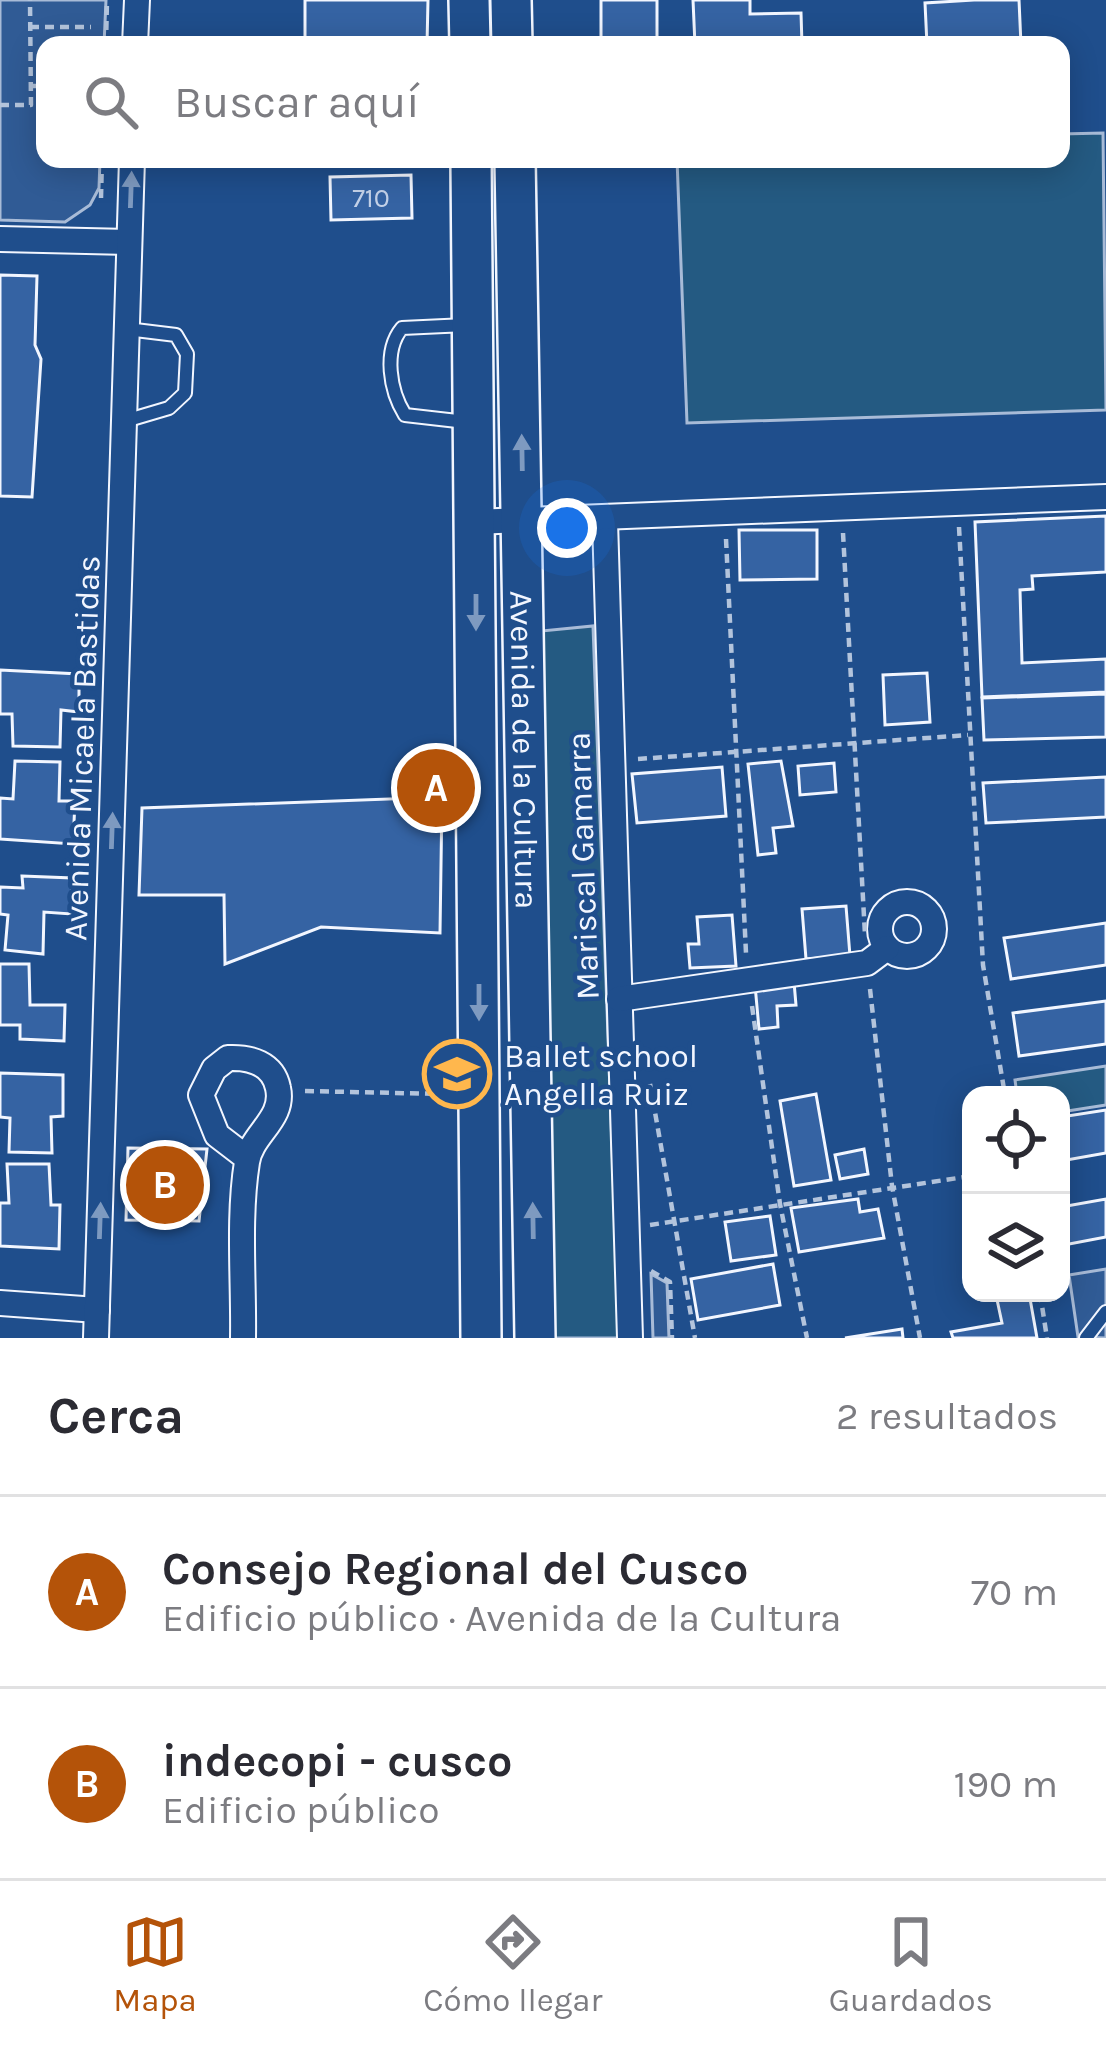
<!DOCTYPE html>
<html lang="es">
<meta charset="utf-8">
<style>
:root{--surface:#fff;--page:#f7f7f7;--text:#2b2b33;--muted:#7c7c81;--line:#e1e1e2;--accent:#b45309}
body{margin:0;font-family:Karla,sans-serif;background:var(--page);color:var(--text)}
.controls{position:absolute;right:36px;bottom:36px;display:grid;overflow:hidden;border-radius:24px;box-shadow:0 6px 30px #0003}
.controls button{width:108px;height:108px;display:grid;place-items:center;padding:0;border:0;border-bottom:3px solid var(--line);background:var(--surface);color:var(--text);font:60px sans-serif}
.you{position:absolute;left:567px;top:528px;width:42px;height:42px;margin:-30px;border:9px solid #fff;border-radius:50%;background:#1a73e8;box-shadow:0 0 0 18px #1a73e833}
.badge{display:grid;place-items:center;width:78px;height:78px;border-radius:50%;background:var(--accent);color:#fff;font-size:39px;font-weight:700}
.pin{position:absolute;translate:-50% -50%;border:6px solid #fff;box-shadow:0 3px 12px #0006}
.list{margin:0;padding:0;list-style:none}
h2{display:flex;justify-content:space-between;align-items:center;height:156px;margin:0;padding:0 48px;font-size:51px}
h2 small{font-size:39px;font-weight:400;color:var(--muted)}
.list li{display:grid;grid-template-columns:78px 1fr auto;gap:36px;align-items:center;box-sizing:border-box;height:192px;padding:0 48px;border-top:3px solid var(--line)}
.list b{display:block;font-size:45px;white-space:nowrap}
.list p{margin:0;font-size:39px;white-space:nowrap;color:var(--muted)}
.list em{font-size:39px;font-style:normal;color:var(--muted)}
.icon{flex:none;width:66px;height:66px;fill:none;stroke:currentColor;stroke-width:2;stroke-linecap:round;stroke-linejoin:round}
.map{position:relative;flex:none;width:1106px;height:1338px;overflow:hidden}
.search{position:absolute;background:var(--surface);box-shadow:0 6px 30px #0003;left:36px;right:36px;top:36px;height:132px;display:flex;align-items:center;gap:30px;box-sizing:border-box;padding:0 42px;border-radius:24px;color:var(--muted);font-size:45px}
.sheet{height:540px;background:var(--surface)}
nav{display:flex;justify-content:space-around;align-items:center;box-sizing:border-box;height:168px;border-top:3px solid var(--line);background:var(--surface);font-size:33px;color:var(--muted)}
nav a{display:grid;justify-items:center;gap:6px}
nav .on{color:var(--accent)}
.map>svg:first-child{display:block}
</style>
<div class="map">
<svg width="1106" height="1338" viewBox="0 0 1106 1338">
<rect width="100%" height="100%" fill="#1f4e8c"/>
<!-- green -->
<g fill="#245a82" stroke="#a8bbd7" stroke-width="3">
<polygon points="1103,133 1106,410 687,423 677,159 1061,159 1061,134"/>
<polygon points="593,626 619,1338 550,1338 541,631"/>
<polygon points="1106,1066 1106,1105 1061,1112 1061,1095 1017,1095 1015,1080"/>
</g>
<!-- parking -->
<g fill="#305b95" stroke="#a8bbd7" stroke-width="3">
<polygon points="0,0 106,0 104,45 45,45 45,159 100,159 99,188 90,205 65,222 0,220"/>
<polygon points="1106,1269 1106,1338 1078,1337 1069,1275"/>
<polygon points="651,1274 667,1283 669,1338 653,1338"/>
</g>
<!-- building -->
<g fill="#3563a3" stroke="#f2f6ff" stroke-width="3">
<polygon points="305,0 428,0 427,45 305,45"/>
<rect x="601" y="0" width="56" height="45"/>
<polygon points="693,0 750,0 750,14 801,13 802,45 695,45"/>
<polygon points="974,0 1019,0 1021,45 927,45 925,3"/>
<polygon points="411,175 412,218 331,220 330,177"/>
<polygon points="0,275 37,276 35,345 41,359 32,497 0,496"/>
<polygon points="1106,516 1106,572 1032,576 1033,589 1020,590 1022,663 1106,659 1106,692 982,697 975,522"/>
<polygon points="739,530 817,530 817,579 740,580"/>
<polygon points="0,670 79,674 79,712 61,710 60,747 13,746 12,714 0,714"/>
<polygon points="927,673 930,722 885,725 883,675"/>
<polygon points="1106,694 1106,737 984,740 982,698"/>
<polygon points="15,761 60,762 59,801 75,801 73,844 0,839 0,798 13,799"/>
<polygon points="781,761 793,826 773,828 776,853 758,855 748,764"/>
<polygon points="834,763 836,792 800,795 798,766"/>
<polygon points="722,767 726,816 637,823 632,774"/>
<polygon points="1106,777 1106,817 986,823 983,783"/>
<polygon points="442,797 440,933 321,927 225,964 224,895 139,895 142,808"/>
<polygon points="22,876 72,878 71,914 44,912 43,954 5,950 8,915 0,914 0,887 23,888"/>
<polygon points="846,906 850,956 806,959 802,909"/>
<polygon points="732,915 736,966 690,968 688,944 699,944 697,917"/>
<polygon points="1106,923 1106,965 1011,979 1004,938"/>
<polygon points="0,964 29,964 30,1005 65,1005 64,1041 20,1039 20,1025 0,1025"/>
<polygon points="794,982 796,1005 777,1006 778,1027 759,1029 755,985"/>
<polygon points="1106,1001 1106,1044 1019,1056 1013,1013"/>
<polygon points="0,1073 63,1075 63,1116 51,1117 52,1153 9,1152 10,1118 0,1117"/>
<polygon points="816,1094 831,1180 794,1186 780,1101"/>
<polygon points="1106,1110 1106,1153 1061,1161 1061,1117"/>
<polygon points="128,1148 207,1149 199,1221 126,1220"/>
<polygon points="864,1149 868,1174 840,1179 835,1155"/>
<polygon points="7,1164 49,1164 51,1205 60,1205 59,1249 0,1246 0,1203 9,1203"/>
<polygon points="858,1199 860,1212 878,1209 884,1238 799,1252 791,1208"/>
<polygon points="1106,1199 1106,1237 1064,1245 1061,1207"/>
<polygon points="770,1216 776,1255 731,1261 725,1222"/>
<polygon points="773,1264 780,1305 698,1320 691,1279"/>
<polygon points="1029,1293 1037,1338 953,1338 951,1332 1002,1323 996,1295"/>
<polygon points="902,1329 903,1338 845,1338"/>
</g>
<g fill="none" stroke-linecap="round" stroke-linejoin="round">
<defs>
<g id="lane">
<path d="M466,325L402,328C383,351 390,391 405,415L466,422"/>
<polyline points="125,421 169,408 185,393 187,354 176,335 127,329"/>
<polyline points="1086,1338 1106,1312"/>
</g>
<g id="street">
<polyline points="135,45 137,0"/>
<polyline points="0,239 129,242"/>
<polyline points="605,521 630,1338"/>
<polyline points="475,522 1106,497"/>
<circle cx="907" cy="929" r="27"/>
<polyline points="619,999 867,963 887,948"/>
<polyline points="0,1303 97,1310"/>
<polyline points="96,1338 132,159"/>
<path d="M243,1338C244,1281 238,1218 247,1162C251,1134 285,1119 278,1088C273,1063 250,1057 228,1058L214,1069L201,1095L217,1135L247,1158"/>
</g>
<g id="primary">
<polyline points="469,0 470,45"/>
<polyline points="511,0 512,45"/>
<polyline points="471,159 481,1338"/>
<path id="s1" d="M515,159L535,1338"/>
</g>
</defs>
<!-- lane casing -->
<use href="#lane" stroke="#f2f6ff" stroke-width="16"/>
<!-- street casing -->
<use href="#street" stroke="#f2f6ff" stroke-width="28"/>
<!-- primary casing -->
<use href="#primary" stroke="#f2f6ff" stroke-width="44"/>
<!-- path -->
<g stroke="#b3c4dc" stroke-width="4.5" stroke-dasharray="9 6" stroke-linecap="butt">
<polyline points="30,27 91,27"/>
<polyline points="106,45 107,0"/>
<polyline points="31,86 45,86"/>
<polyline points="0,105 31,105 30,0"/>
<polyline points="101,198 102,159"/>
<polyline points="959,527 983,965 1005,1095"/>
<polyline points="843,533 865,935"/>
<polyline points="726,539 746,953"/>
<polyline points="638,759 968,735"/>
<polyline points="870,989 892,1186 920,1338"/>
<polyline points="752,1006 780,1204 807,1338"/>
<polyline points="650,1084 695,1338"/>
<polyline points="305,1091 444,1094"/>
<polyline points="650,1225 971,1176"/>
<polyline points="651,1271 670,1282 672,1338"/>
<polyline points="1040,1293 1047,1338"/>
</g>
<!-- lane -->
<use href="#lane" stroke="#1f4e8c" stroke-width="12"/>
<!-- street -->
<use href="#street" stroke="#1f4e8c" stroke-width="24"/>
<!-- primary -->
<use href="#primary" stroke="#1f4e8c" stroke-width="39"/>
</g>
<!-- one-way arrows -->
<defs><path id="oneway-solid" d="M-6-.8H1V-3.2L6.5 0L1 3.2V.8H-6Z" transform="scale(3)"/></defs>
<g fill="#7e9ac0">
<use href="#oneway-solid" transform="translate(131 190) rotate(-88)"/>
<use href="#oneway-solid" transform="translate(522 453) rotate(-91)"/>
<use href="#oneway-solid" transform="translate(476 612) rotate(90)"/>
<use href="#oneway-solid" transform="translate(112 831) rotate(-88)"/>
<use href="#oneway-solid" transform="translate(479 1002) rotate(90)"/>
<use href="#oneway-solid" transform="translate(100 1221) rotate(-88)"/>
<use href="#oneway-solid" transform="translate(533 1221) rotate(-91)"/>
</g>
<!-- icons -->
<defs>
<symbol id="school-ring" viewBox="-11 -11 22 22"><circle r="9.5" fill="#1f4e8c" stroke="#ffb74d" stroke-width="1.5"/><path d="M0-5L7-2L0 1L-7-2ZM-4 1L0 2.5L4 1V4Q0 6-4 4Z" fill="#ffb74d"/></symbol>
</defs>
<g fill-rule="evenodd">
<use href="#school-ring" x="419" y="1036" width="76" height="76"/>
</g>
<g text-anchor="middle" stroke-width="9" stroke-linejoin="round" paint-order="stroke">
<!-- number labels -->
<g font-size="27" fill="#c3d1e8">
<text x="371" y="207">710</text>
</g>
<!-- street labels -->
<g font-size="33" fill="#f2f6ff" stroke="#1f4e8c">
<text transform="translate(81 748) rotate(-88)" y="12">Avenida Micaela Bastidas</text>
<text dy="12" stroke="none"><textPath href="#s1" startOffset="591">Avenida de la Cultura</textPath></text>
<text transform="translate(582 866) rotate(-92)" y="12">Mariscal Gamarra</text>
</g>
<!-- poi labels -->
<g font-size="33" fill="#f2f6ff" stroke="#1f4e8c" text-anchor="start">
<text x="504" y="1067">Ballet school<tspan x="504" dy="38">Angella Ruiz</tspan></text>
</g>
</g>
</svg>
<div class="controls">
<button><svg class="icon" aria-label="locate" viewBox="0 0 24 24"><circle cx="12" cy="12" r="6"/><path d="M12 2v4M12 18v4M2 12h4M18 12h4"/></svg></button>
<button><svg class="icon" aria-label="layers" viewBox="0 0 24 24"><path d="M12 4l9 5-9 5-9-5zM3 14l9 5 9-5"/></svg></button>
</div>
<div class="you"></div>
<div class="pin badge" style="left:436px;top:788px">A</div>
<div class="pin badge" style="left:165px;top:1185px">B</div>
<div class="search"><svg class="icon" aria-label="search" viewBox="0 0 24 24"><circle cx="10" cy="10" r="6"/><path d="M15 15l6 6"/></svg>Buscar aquí</div>
</div>
<section class="sheet">
<h2>Cerca<small>2 resultados</small></h2>
<ul class="list">
<li><span class="badge">A</span><div><b>Consejo Regional del Cusco</b><p>Edificio público · Avenida de la Cultura</p></div><em>70 m</em></li>
<li><span class="badge">B</span><div><b>indecopi - cusco</b><p>Edificio público</p></div><em>190 m</em></li>
</ul>
</section>
<nav>
<a class="on"><svg class="icon" aria-label="map" viewBox="0 0 24 24"><path d="M3 6l6-2 6 2 6-2v14l-6 2-6-2-6 2zM9 4v14M15 6v14"/></svg>Mapa</a>
<a><svg class="icon" aria-label="directions" viewBox="0 0 24 24"><path d="M12 3l9 9-9 9-9-9zM9 14v-3h6M13 9l2 2-2 2"/></svg>Cómo llegar</a>
<a><svg class="icon" aria-label="saved" viewBox="0 0 24 24"><path d="M7 4h10v16l-5-4-5 4z"/></svg>Guardados</a>
</nav>
